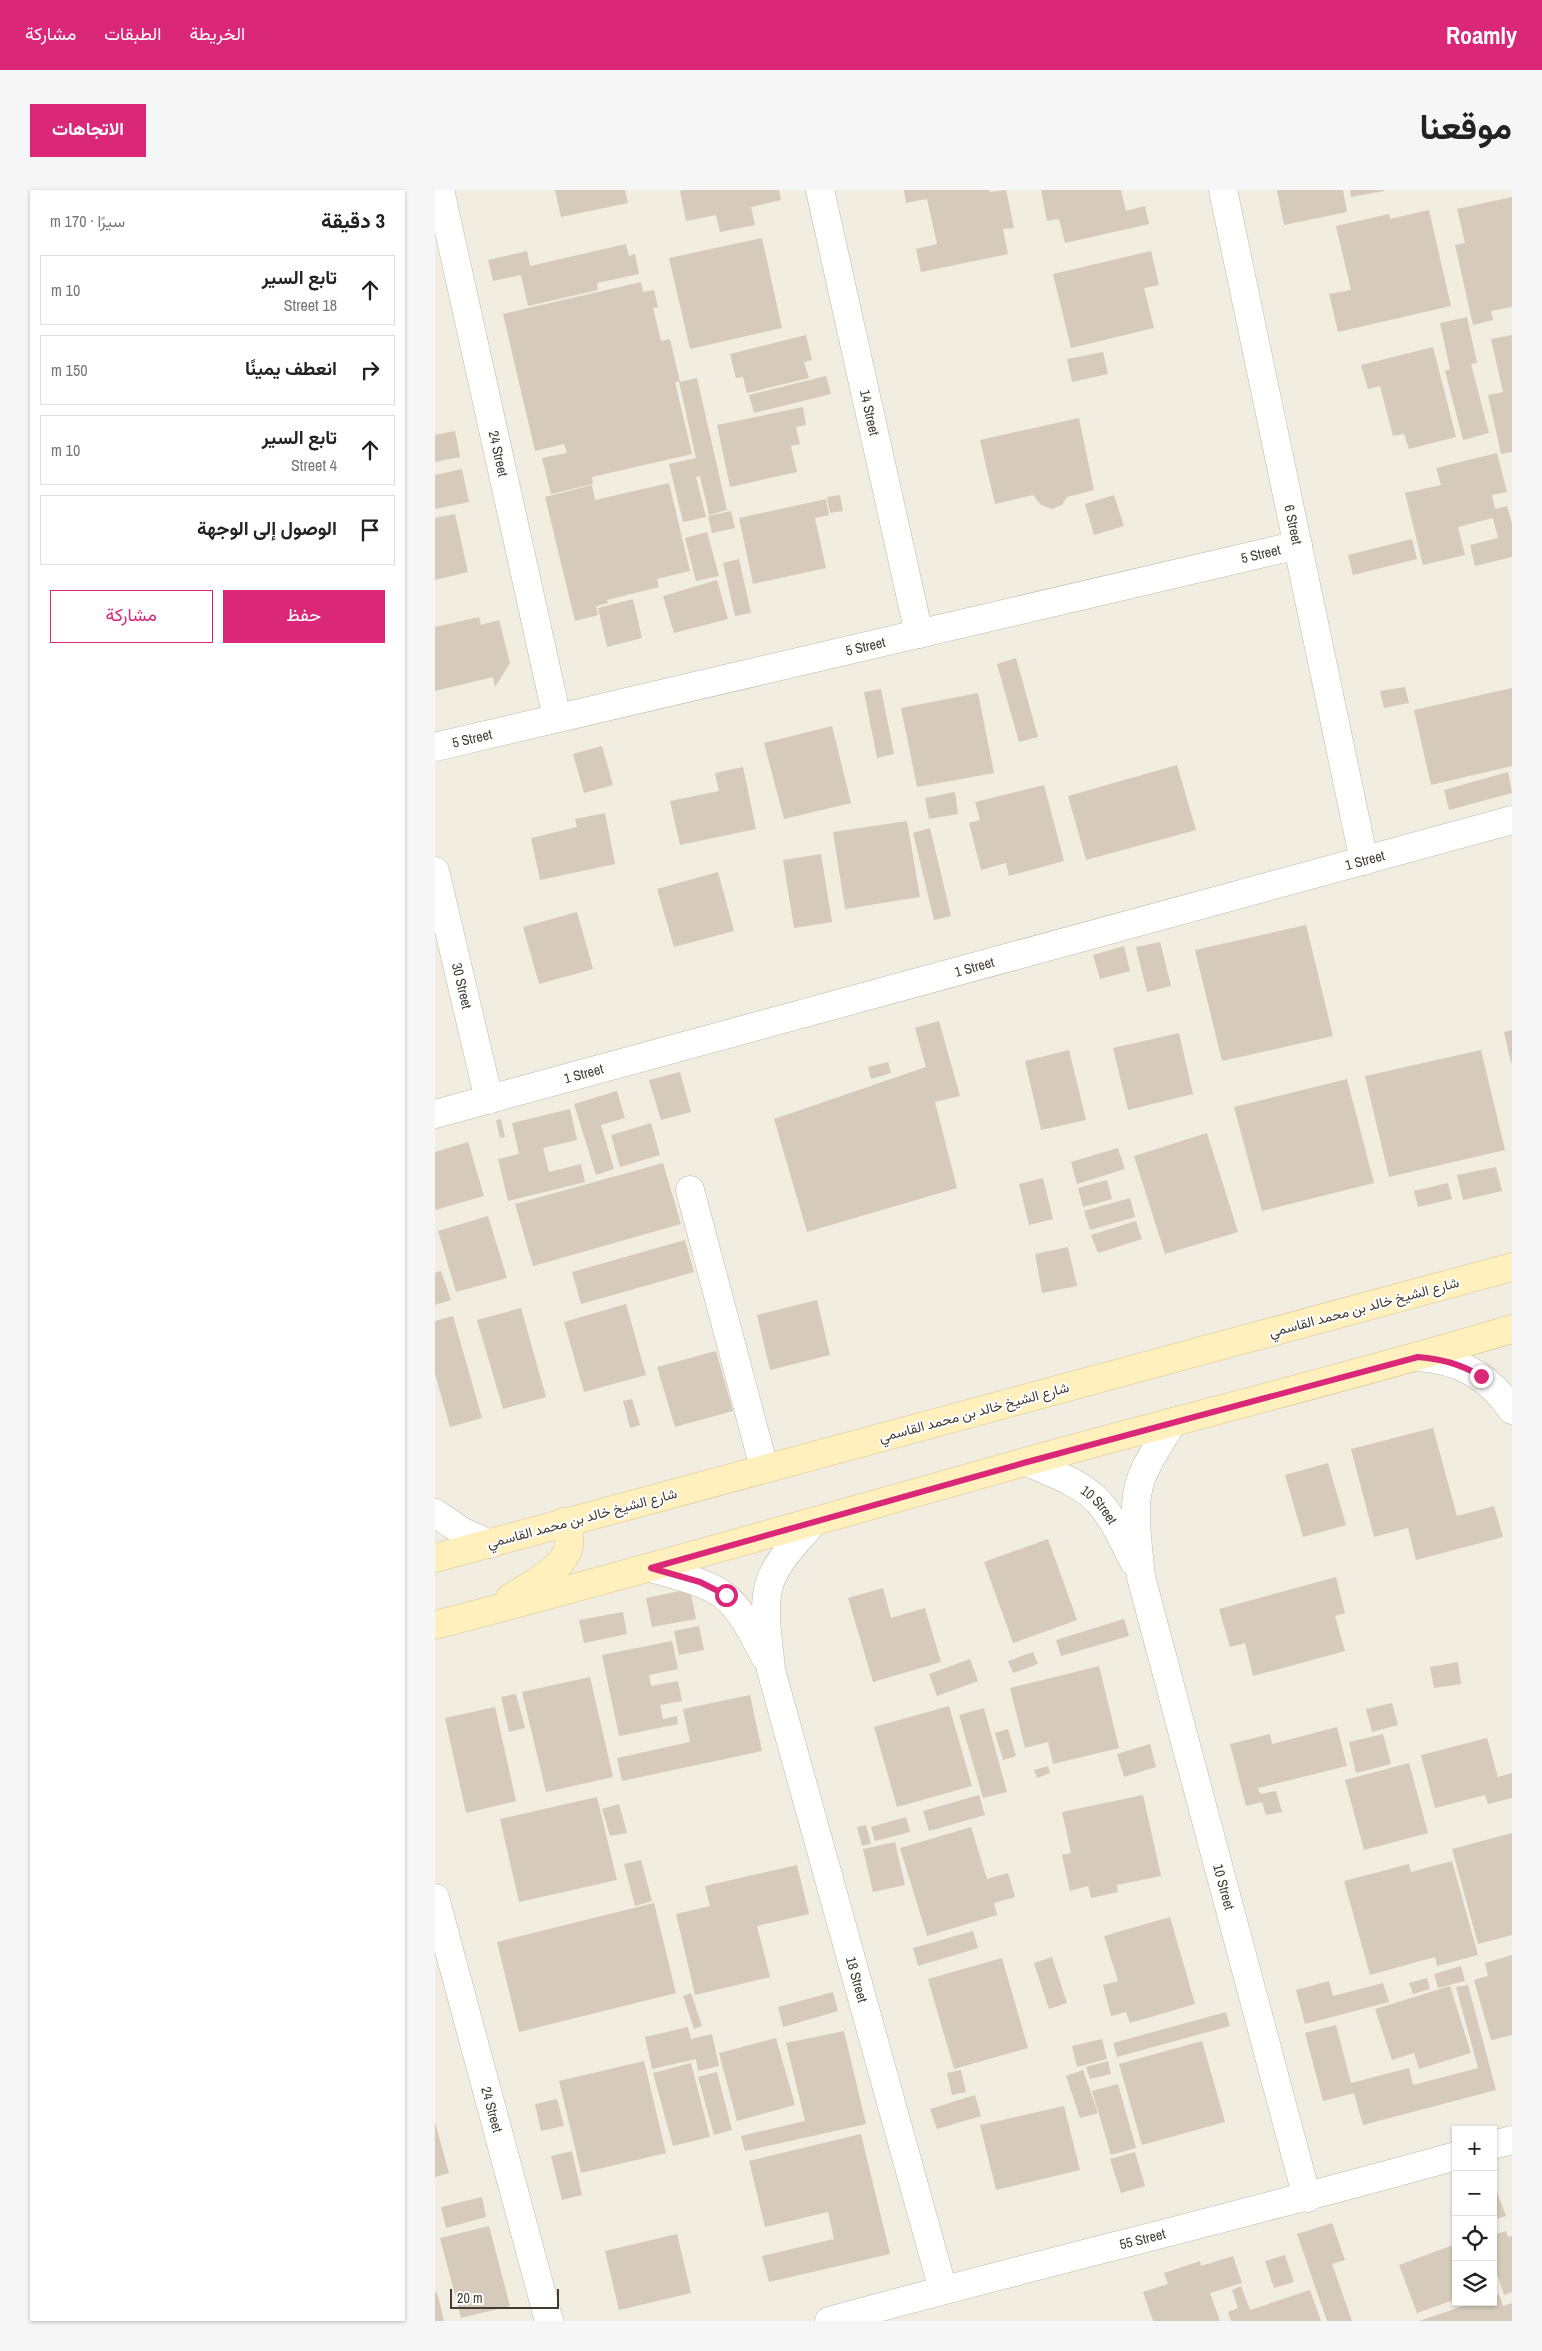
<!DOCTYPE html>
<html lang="ar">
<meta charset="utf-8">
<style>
:root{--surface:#fff;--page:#f6f6f6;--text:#222;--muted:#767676;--line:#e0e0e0;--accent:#db2777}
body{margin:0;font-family:"Archivo Narrow",Vazirmatn,sans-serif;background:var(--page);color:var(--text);direction:rtl}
.controls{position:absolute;right:15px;bottom:15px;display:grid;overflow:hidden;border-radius:0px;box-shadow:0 1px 4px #0004}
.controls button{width:45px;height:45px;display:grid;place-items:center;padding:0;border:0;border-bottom:1px solid var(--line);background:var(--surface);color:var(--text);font:25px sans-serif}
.scale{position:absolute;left:15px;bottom:12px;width:109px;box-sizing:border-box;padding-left:5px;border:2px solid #433c32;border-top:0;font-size:14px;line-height:18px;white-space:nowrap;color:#433c32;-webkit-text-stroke:4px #fff;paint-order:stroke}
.stop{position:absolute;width:15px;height:15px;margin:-11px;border:4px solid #db2777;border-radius:50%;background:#fff}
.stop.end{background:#db2777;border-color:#fff;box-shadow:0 1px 5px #0008}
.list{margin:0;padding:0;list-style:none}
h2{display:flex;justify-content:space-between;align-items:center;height:65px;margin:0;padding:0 20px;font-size:21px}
h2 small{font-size:16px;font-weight:400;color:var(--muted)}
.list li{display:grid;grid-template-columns:32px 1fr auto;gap:15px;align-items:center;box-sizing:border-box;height:70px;margin:0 10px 10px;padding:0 10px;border:1px solid var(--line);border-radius:0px}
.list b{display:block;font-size:19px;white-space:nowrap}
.list p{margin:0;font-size:16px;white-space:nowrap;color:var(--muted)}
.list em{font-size:16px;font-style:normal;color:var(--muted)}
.actions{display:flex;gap:10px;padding:15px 20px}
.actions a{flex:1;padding:11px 0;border:1px solid var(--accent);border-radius:0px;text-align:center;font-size:18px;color:var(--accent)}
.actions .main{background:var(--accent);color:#fff}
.icon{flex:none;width:28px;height:28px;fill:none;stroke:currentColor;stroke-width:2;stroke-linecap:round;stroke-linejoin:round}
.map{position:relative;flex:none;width:1077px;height:2131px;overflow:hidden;direction:ltr;border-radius:0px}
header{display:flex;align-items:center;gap:30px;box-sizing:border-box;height:70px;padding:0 25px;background:var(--accent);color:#fff}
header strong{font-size:24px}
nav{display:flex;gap:28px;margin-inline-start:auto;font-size:18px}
.intro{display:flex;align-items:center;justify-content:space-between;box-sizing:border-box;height:120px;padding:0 30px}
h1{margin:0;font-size:35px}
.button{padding:12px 22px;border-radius:0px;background:var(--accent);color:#fff;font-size:18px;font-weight:700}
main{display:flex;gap:30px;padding:0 30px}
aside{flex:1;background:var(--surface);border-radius:0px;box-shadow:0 1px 4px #0004}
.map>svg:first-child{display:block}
</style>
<header>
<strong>Roamly</strong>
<nav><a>الخريطة</a><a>الطبقات</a><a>مشاركة</a></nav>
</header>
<div class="intro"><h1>موقعنا</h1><a class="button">الاتجاهات</a></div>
<main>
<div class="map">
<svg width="1077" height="2131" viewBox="0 0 1077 2131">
<rect width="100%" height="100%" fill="#f1ede1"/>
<!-- building -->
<g fill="#d6cbba">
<polygon points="120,0 190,0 193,13 126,27"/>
<polygon points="250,0 344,0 346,10 316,17 320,35 285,42 281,25 251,31 245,1"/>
<polygon points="469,0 554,0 555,2 571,0 579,38 568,39 573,64 486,82 481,59 502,54 492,9 471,13"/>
<polygon points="606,0 686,0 691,21 710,16 714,34 630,53 624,29 612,31"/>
<polygon points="842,0 908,0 912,22 849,35"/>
<polygon points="915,0 949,0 949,1 916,7"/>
<polygon points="1077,7 1077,117 1056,121 1058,130 1038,135 1020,55 1030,53 1022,19"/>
<polygon points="994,20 1016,116 903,142 894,104 916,100 901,36 954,24 955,29"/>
<polygon points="327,48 347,138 255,159 234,68"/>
<polygon points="191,54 194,66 200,64 204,84 162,93 163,100 93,116 86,85 58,91 53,70 92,61 95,76"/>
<polygon points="716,61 724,95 709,98 719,138 636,158 618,84"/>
<polygon points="206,92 208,102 219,100 223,117 218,118 226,151 235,149 245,192 240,192 257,264 157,287 158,294 116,304 107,268 132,263 129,254 100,261 68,124"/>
<polygon points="1032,127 1042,173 1036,174 1054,243 1028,250 1010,181 1015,179 1005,133"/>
<polygon points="371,145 377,170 369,172 374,188 312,203 308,187 301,188 295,164"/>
<polygon points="1077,145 1077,262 1066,264 1053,205 1068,202 1056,149"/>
<polygon points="998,157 1021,247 974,259 969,244 958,246 945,196 933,199 926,175"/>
<polygon points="668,162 673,184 637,192 632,169"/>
<polygon points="391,186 396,204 319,223 314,205"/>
<polygon points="262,188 292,320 274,325 265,286 261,287 271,327 248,332 234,274 261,268 244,192"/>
<polygon points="368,217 371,235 361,237 365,254 356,256 362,282 295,297 282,235"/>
<polygon points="644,228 659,300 632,307 627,315 617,319 606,315 598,305 560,314 545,250"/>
<polygon points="20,241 25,267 0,272 0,245"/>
<polygon points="1062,263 1072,302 1057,305 1060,319 1072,316 1077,334 1077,367 1040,376 1035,355 1063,348 1058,328 1023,337 1030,365 988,375 970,303 1006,295 1001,278"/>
<polygon points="27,279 34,312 0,319 0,285"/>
<polygon points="234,293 255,381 222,389 224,397 172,410 173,413 161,416 163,425 140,431 110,307 157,295 160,310"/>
<polygon points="405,305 408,321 395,323 392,307"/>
<polygon points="679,305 689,336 659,345 650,314"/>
<polygon points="391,309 394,325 380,328 391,378 318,394 304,328"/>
<polygon points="296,321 300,338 277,343 273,326"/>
<polygon points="20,324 33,382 0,390 0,328"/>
<polygon points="272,342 284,386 261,391 250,348"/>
<polygon points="977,349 982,369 918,385 913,365"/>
<polygon points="304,369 316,423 300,426 288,373"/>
<polygon points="282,390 293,429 239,443 228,406"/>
<polygon points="198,409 207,448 172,457 163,418"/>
<polygon points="44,427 46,435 64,430 75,473 60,497 58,487 0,501 0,437"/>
<polygon points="581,468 603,547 584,552 562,474"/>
<polygon points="970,497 974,513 949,518 945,501"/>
<polygon points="1077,498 1077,576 996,595 979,520"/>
<polygon points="446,499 459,564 442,568 429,502"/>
<polygon points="543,503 559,583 482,597 466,518"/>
<polygon points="397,536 416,613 349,629 329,553"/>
<polygon points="167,556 178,595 149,603 138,564"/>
<polygon points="742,575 761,640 651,670 633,606"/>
<polygon points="308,577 321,639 245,655 235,611 284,601 280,583"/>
<polygon points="1073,582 1077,603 1014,620 1009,600"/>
<polygon points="609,595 629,671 574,686 571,673 546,680 534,633 545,630 540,612"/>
<polygon points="520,602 523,624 494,629 490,608"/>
<polygon points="170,623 180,674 105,690 96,648 142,637 140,629"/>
<polygon points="472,631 485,707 410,719 398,642"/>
<polygon points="495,638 516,726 499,730 478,643"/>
<polygon points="386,664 397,732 359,738 348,670"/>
<polygon points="283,682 299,741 239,757 222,699"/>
<polygon points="142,722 158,779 104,794 88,737"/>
<polygon points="871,735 898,846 787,871 760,760"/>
<polygon points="725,752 736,796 712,802 701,757"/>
<polygon points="689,756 695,781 665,789 658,765"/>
<polygon points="504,831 525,906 500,912 522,998 372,1042 339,929 491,877 480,838"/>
<polygon points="1077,840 1077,873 1076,873 1069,842"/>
<polygon points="744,843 758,904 693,920 678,858"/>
<polygon points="634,860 651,930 606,940 590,871"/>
<polygon points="1046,860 1070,960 954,987 930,886"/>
<polygon points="453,872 456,883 436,889 433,877"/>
<polygon points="245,882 256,922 226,930 214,890"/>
<polygon points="912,889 939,993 827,1021 799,917"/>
<polygon points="182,901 190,928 166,935 179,979 161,985 139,914"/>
<polygon points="135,919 142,950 108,958 114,982 146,974 150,992 73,1011 63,969 84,964 77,933"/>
<polygon points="66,929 70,947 65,948 61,930"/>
<polygon points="216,933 225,965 185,977 176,945"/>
<polygon points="772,943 803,1042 730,1064 699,966"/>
<polygon points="33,952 49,1006 0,1020 0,962"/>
<polygon points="683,958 690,979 642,994 636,972"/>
<polygon points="228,973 246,1034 98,1076 80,1014"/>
<polygon points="1061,977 1067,1001 1028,1010 1022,985"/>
<polygon points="608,988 618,1029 594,1035 584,994"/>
<polygon points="672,990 677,1009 648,1017 643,998"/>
<polygon points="1013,993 1017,1009 983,1017 979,1001"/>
<polygon points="695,1008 700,1027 655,1040 649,1021"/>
<polygon points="53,1026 72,1088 21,1102 3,1041"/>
<polygon points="701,1031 707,1049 663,1063 656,1045"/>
<polygon points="250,1050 259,1082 146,1114 137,1082"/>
<polygon points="633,1057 642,1096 607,1103 600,1064"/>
<polygon points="6,1081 16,1110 0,1115 0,1083"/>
<polygon points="382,1110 395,1165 335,1180 322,1125"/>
<polygon points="191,1114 211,1185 149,1202 129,1132"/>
<polygon points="86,1118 111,1207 68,1219 42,1130"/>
<polygon points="18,1126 47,1228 15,1237 0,1184 0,1131"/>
<polygon points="281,1161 298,1221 240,1237 222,1177"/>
<polygon points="197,1209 205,1235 195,1238 188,1211"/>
<polygon points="998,1238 1022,1326 1059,1316 1068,1347 981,1370 973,1338 939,1347 916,1259"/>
<polygon points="893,1273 911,1335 868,1347 850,1285"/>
<polygon points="613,1349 642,1430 578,1453 549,1372"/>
<polygon points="901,1387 910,1423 900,1426 910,1461 818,1486 810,1453 795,1457 784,1419"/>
<polygon points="448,1398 456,1428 490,1418 506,1472 438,1492 413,1408"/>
<polygon points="255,1399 261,1429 217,1437 211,1408"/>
<polygon points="188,1422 192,1444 149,1453 144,1430"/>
<polygon points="689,1429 694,1446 626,1466 621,1450"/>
<polygon points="264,1436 269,1460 244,1465 239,1441"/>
<polygon points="237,1451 243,1479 214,1485 216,1496 243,1491 247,1511 225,1515 228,1529 242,1526 243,1534 184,1546 167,1465"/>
<polygon points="598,1462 603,1474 578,1483 573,1471"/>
<polygon points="535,1469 543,1491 502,1506 494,1484"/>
<polygon points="1023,1472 1026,1494 999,1498 995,1477"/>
<polygon points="664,1476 684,1558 618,1574 613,1552 590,1558 575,1498"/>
<polygon points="155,1487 178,1587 111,1602 87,1502"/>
<polygon points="81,1504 90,1538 74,1542 66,1507"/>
<polygon points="315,1505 327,1561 187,1591 182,1568 255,1552 248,1519"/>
<polygon points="957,1513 963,1535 937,1542 931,1519"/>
<polygon points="514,1516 537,1596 462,1617 439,1537"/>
<polygon points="60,1517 81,1611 31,1623 10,1528"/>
<polygon points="549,1518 572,1602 548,1608 524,1525"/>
<polygon points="902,1537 912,1576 823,1598 825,1604 841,1601 847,1622 831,1625 827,1612 811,1616 795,1554 835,1544 837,1554"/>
<polygon points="573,1539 581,1566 568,1570 560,1543"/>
<polygon points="948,1544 956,1574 921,1583 914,1552"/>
<polygon points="1052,1548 1063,1587 1077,1583 1077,1608 1053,1614 1050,1605 1000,1618 986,1565"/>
<polygon points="715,1554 721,1577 689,1587 682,1564"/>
<polygon points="974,1573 993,1643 929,1660 910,1590"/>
<polygon points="613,1576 615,1583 602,1588 599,1580"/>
<polygon points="544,1605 550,1625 494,1641 488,1621"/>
<polygon points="708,1605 726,1686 682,1695 683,1702 656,1708 653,1696 635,1701 627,1665 636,1663 627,1622"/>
<polygon points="162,1607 182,1690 84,1712 65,1629"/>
<polygon points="184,1614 192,1643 175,1646 167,1619"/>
<polygon points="471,1627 475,1642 440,1651 436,1637"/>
<polygon points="431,1635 436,1654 427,1656 422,1637"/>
<polygon points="536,1637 552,1689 573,1683 580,1707 559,1713 562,1725 492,1746 465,1658"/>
<polygon points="1077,1643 1077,1745 1043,1754 1017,1659"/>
<polygon points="460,1652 470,1695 438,1702 428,1659"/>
<polygon points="206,1670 217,1711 200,1716 189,1674"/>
<polygon points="1017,1671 1043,1765 1002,1776 1000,1767 935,1785 909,1691 974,1674 976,1682"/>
<polygon points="362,1675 374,1724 322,1736 335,1787 260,1805 241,1724 275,1716 270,1696"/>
<polygon points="219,1713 241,1803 84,1842 62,1752"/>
<polygon points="735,1727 760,1814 695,1833 691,1822 676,1826 668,1795 683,1791 669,1746"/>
<polygon points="538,1741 543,1758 483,1776 478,1758"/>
<polygon points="1077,1765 1077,1845 1056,1850 1039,1790 1053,1786 1050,1773"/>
<polygon points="617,1767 632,1813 614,1819 599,1773"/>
<polygon points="567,1768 593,1858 519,1879 493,1789"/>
<polygon points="1026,1776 1030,1791 1003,1798 999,1784"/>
<polygon points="992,1788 995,1799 978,1804 974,1793"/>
<polygon points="894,1791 898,1806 948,1793 954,1812 870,1834 861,1800"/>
<polygon points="1033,1795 1061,1900 928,1935 919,1903 888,1911 870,1843 901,1835 916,1893 974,1878 978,1895 1043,1878 1021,1797"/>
<polygon points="1015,1796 1036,1863 984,1879 979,1863 957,1870 940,1819"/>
<polygon points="398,1802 403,1821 348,1837 343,1817"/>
<polygon points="256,1803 267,1836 259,1839 248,1806"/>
<polygon points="791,1822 795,1836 682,1867 678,1853"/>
<polygon points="253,1837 256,1849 277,1844 284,1876 263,1881 261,1869 217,1879 210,1847"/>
<polygon points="409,1841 431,1934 310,1961 306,1946 370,1931 351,1853"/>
<polygon points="341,1848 360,1915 302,1931 284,1863"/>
<polygon points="667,1849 672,1869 642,1877 637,1856"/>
<polygon points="767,1851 790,1932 707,1955 684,1874"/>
<polygon points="209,1871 231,1963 146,1983 124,1891"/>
<polygon points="673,1871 676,1884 655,1889 651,1877"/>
<polygon points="256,1873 275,1947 238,1956 218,1883"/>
<polygon points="526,1880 531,1902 517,1905 512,1883"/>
<polygon points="648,1880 663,1923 645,1928 631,1886"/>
<polygon points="282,1882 297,1940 279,1945 263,1887"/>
<polygon points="683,1894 701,1958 676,1965 657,1901"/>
<polygon points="540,1905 546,1926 502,1939 495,1919"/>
<polygon points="122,1909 129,1936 106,1941 100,1914"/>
<polygon points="629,1916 645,1980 561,2000 545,1935"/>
<polygon points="0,1932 14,1983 0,1987"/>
<polygon points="426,1944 455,2064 334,2092 327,2066 399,2049 393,2022 330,2037 314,1971"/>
<polygon points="137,1961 147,2005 127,2010 116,1966"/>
<polygon points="700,1962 710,1996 686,2003 675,1969"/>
<polygon points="1058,1992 1071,2026 1058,2030"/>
<polygon points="47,2007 51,2027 11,2038 6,2017"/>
<polygon points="897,2033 910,2070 897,2074 917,2131 892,2131 862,2044"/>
<polygon points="54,2036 75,2116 26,2128 5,2048"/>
<polygon points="1071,2041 1073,2047 1077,2046 1077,2102 1069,2105 1058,2072 1058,2045"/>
<polygon points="242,2044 256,2103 184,2120 170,2061"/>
<polygon points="1021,2054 1021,2109 982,2123 964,2075"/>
<polygon points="850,2065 859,2092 839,2098 830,2071"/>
<polygon points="798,2066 807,2093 775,2103 785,2131 718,2131 708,2102 733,2094 729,2083 765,2071 766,2076"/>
<polygon points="806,2096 815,2120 875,2100 886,2131 796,2131 793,2122 803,2118 797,2100"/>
<polygon points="2,2102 9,2131 0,2131 0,2103"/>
<polygon points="1064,2104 1068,2116 1077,2113 1077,2131 984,2131 1040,2112 1058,2112 1058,2106"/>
</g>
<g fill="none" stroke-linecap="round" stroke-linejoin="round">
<defs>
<g id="street">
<path id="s1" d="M5,0L122,528"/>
<path id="s2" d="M385,0L484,444"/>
<path id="s3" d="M788,0L929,671"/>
<path id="s4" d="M0,557L863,355"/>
<path id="s5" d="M0,681L54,910"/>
<path id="s6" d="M0,924L1077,630"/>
<polyline points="255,1000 329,1278"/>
<path d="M983,1167C1024,1170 1053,1185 1077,1220"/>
<path id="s7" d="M738,1232C722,1258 701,1285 701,1317C700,1340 704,1364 706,1387L872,2008"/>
<path id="s8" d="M592,1272C662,1301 666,1305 699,1372"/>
<polyline points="0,1323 28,1342 55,1354"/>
<path id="s9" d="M378,1332C363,1351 341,1371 334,1395C327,1422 334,1453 336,1480L508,2100"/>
<path d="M216,1378C289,1399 295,1398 330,1467"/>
<path id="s10" d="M0,1708L114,2131"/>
<polyline points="1058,1955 1077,1950"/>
<path id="s11" d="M394,2131C603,2074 813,2024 1021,1966"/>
</g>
<g id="secondary">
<polyline points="0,1368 1077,1077"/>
<path d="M75,1408C101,1391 152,1370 128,1332"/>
<path d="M0,1435C198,1384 393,1327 590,1272C752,1227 916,1187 1077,1139"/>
</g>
</defs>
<!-- street casing -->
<use href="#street" stroke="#c0b8a7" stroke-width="29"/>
<!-- secondary casing -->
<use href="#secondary" stroke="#d7c591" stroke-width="29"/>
<!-- street -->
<use href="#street" stroke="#fff" stroke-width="28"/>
<!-- secondary -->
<use href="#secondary" stroke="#fff0be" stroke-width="28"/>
</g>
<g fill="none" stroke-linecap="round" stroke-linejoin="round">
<!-- route -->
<path stroke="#db2777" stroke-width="6" d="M291,1405L265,1392L216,1378L592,1272L983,1167C1007,1169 1025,1174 1046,1186"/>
</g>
<g text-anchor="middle" stroke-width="4" stroke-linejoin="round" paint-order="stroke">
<!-- street labels -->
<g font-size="14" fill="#433c32" stroke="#fff">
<text dy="5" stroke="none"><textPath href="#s2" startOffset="228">14 Street</textPath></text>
<text dy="5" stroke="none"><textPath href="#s1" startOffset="270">24 Street</textPath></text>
<text dy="5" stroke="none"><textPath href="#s3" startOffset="342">6 Street</textPath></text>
<text dy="5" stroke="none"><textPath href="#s4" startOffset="848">5 Street</textPath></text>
<text dy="5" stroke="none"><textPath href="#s4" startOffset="442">5 Street</textPath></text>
<text dy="5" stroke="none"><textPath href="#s4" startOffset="38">5 Street</textPath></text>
<text dy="5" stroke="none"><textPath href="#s6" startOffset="964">1 Street</textPath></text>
<text dy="5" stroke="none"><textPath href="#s6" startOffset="559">1 Street</textPath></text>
<text dy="5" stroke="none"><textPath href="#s5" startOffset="118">30 Street</textPath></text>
<text dy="5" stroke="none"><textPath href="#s6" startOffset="154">1 Street</textPath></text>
<text transform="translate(929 1117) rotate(-15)" y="5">شارع الشيخ خالد بن محمد القاسمي</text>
<text transform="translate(539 1222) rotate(-15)" y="5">شارع الشيخ خالد بن محمد القاسمي</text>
<text dy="5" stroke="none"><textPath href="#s8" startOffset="85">10 Street</textPath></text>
<text transform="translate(147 1328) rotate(-15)" y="5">شارع الشيخ خالد بن محمد القاسمي</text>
<text dy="5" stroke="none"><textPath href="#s7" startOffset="485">10 Street</textPath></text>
<text dy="5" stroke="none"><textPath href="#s9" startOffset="484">18 Street</textPath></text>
<text dy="5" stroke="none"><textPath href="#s10" startOffset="219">24 Street</textPath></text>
<text dy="5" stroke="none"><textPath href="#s11" startOffset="324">55 Street</textPath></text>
</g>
</g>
</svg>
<div class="controls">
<button>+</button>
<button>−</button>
<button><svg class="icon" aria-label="locate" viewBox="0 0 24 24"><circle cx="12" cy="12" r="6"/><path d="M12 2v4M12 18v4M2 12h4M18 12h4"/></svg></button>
<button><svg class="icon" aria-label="layers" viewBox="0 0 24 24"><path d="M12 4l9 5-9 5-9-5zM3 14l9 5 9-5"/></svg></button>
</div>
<div class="scale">20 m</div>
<div class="stop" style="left:291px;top:1405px"></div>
<div class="stop end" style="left:1046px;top:1186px"></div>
</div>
<aside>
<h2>3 دقيقة<small>سيرًا · 170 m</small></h2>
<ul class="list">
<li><svg class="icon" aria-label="ahead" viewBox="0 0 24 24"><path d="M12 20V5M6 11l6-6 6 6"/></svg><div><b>تابع السير</b><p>18 Street</p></div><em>10 m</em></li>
<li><svg class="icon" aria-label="right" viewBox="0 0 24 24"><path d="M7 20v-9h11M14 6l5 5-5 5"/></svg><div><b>انعطف يمينًا</b></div><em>150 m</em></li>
<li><svg class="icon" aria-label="ahead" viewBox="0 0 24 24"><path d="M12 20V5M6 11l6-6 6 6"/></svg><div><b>تابع السير</b><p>4 Street</p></div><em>10 m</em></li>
<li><svg class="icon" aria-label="arrive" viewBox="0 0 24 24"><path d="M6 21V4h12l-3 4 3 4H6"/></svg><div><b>الوصول إلى الوجهة</b></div></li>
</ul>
<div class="actions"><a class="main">حفظ</a><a>مشاركة</a></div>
</aside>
</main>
